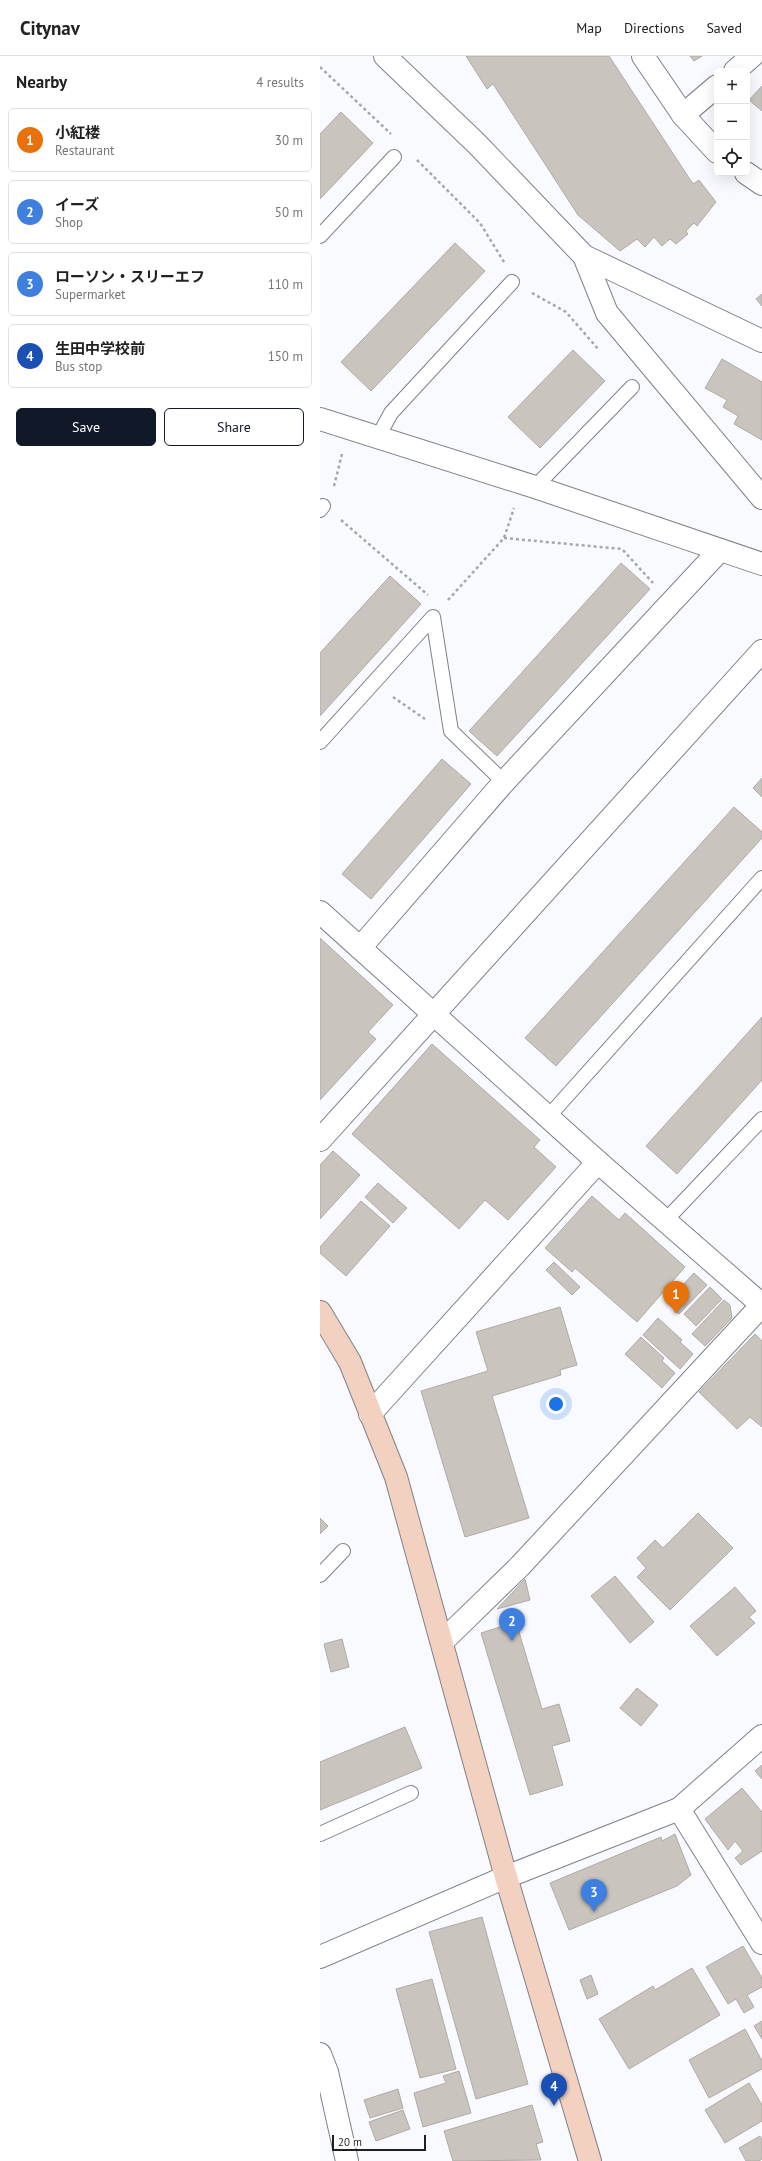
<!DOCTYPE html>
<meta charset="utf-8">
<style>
:root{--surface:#fff;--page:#f6f6f6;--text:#222;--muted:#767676;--line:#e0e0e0;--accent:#111827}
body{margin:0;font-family:"PT Sans","Noto Sans JP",sans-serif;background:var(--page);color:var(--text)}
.controls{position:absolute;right:12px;top:12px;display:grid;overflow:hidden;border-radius:6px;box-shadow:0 4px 16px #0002}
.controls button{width:36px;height:36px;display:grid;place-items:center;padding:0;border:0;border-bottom:1px solid var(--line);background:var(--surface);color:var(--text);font:20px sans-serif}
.scale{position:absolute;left:12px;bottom:10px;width:94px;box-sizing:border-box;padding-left:4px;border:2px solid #1e1f21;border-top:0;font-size:11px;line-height:14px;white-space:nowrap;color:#1e1f21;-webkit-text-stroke:3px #fff;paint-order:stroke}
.you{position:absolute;left:236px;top:1348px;width:14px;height:14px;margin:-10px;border:3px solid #fff;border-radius:50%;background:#1a73e8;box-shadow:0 0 0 6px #1a73e833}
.badge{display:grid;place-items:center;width:26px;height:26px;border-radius:50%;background:var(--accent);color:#fff;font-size:13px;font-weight:700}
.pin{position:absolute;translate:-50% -33px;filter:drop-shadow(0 1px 2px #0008)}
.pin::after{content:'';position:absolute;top:21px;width:14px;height:12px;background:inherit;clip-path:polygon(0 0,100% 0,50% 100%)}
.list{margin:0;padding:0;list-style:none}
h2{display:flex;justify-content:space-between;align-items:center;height:52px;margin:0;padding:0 16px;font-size:17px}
h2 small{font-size:13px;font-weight:400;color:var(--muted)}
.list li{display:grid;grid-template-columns:26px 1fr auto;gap:12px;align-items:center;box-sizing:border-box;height:64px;margin:0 8px 8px;padding:0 8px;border:1px solid var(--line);border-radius:6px}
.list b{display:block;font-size:15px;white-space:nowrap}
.list p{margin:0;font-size:13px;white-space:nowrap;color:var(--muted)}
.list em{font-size:13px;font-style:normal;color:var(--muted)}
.actions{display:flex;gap:8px;padding:12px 16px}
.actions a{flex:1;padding:9px 0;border:1px solid var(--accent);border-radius:6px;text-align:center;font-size:14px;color:var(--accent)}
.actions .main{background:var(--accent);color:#fff}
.icon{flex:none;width:22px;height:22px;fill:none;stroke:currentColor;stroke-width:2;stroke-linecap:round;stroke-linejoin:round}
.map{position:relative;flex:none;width:442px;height:2105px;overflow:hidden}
header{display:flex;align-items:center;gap:24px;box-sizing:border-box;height:56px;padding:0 20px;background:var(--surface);border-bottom:1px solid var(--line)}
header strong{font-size:19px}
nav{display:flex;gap:22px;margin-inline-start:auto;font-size:14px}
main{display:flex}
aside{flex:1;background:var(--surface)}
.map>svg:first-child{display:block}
</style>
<header>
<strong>Citynav</strong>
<nav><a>Map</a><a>Directions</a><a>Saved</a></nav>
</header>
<main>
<aside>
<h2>Nearby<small>4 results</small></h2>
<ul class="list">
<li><span class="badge" style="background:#e8710a">1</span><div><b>小紅楼</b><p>Restaurant</p></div><em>30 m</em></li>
<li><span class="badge" style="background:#3f7fe0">2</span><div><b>イーズ</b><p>Shop</p></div><em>50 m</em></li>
<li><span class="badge" style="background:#3f7fe0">3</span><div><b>ローソン・スリーエフ</b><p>Supermarket</p></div><em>110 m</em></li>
<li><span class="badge" style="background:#1a4fb4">4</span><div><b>生田中学校前</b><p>Bus stop</p></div><em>150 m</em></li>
</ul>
<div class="actions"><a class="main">Save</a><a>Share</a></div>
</aside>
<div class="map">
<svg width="442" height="2105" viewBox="0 0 442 2105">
<rect width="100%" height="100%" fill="#f9faff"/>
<!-- building -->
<g fill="#c9c4bd" stroke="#b0aaa4">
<polygon points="146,0 289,0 373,128 379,124 396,146 377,170 374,167 366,175 368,178 356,188 350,183 342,190 334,181 325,191 317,183 300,195 258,159 173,28 167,33"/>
<polygon points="370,0 382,0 374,5"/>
<polygon points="442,30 442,55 429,44"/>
<polygon points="21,56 53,87 0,143 0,78"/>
<polygon points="135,187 165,215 51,335 21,306"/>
<polygon points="442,238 442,250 436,243"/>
<polygon points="253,294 285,325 220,392 188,361"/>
<polygon points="402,303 442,326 442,384 414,368 418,360 403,351 407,344 385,332"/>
<polygon points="301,507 330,533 177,700 149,675"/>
<polygon points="70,520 101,548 0,660 0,597"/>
<polygon points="122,703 151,728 51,843 22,818"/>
<polygon points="442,722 442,741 433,732"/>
<polygon points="414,751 442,776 442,782 236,1010 205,982"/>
<polygon points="0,882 73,949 48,976 56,983 0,1044"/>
<polygon points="442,961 442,1024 357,1118 326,1090"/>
<polygon points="112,988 220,1084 214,1091 236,1111 188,1164 165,1144 139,1173 32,1078"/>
<polygon points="13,1095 40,1119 0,1163 0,1109"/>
<polygon points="58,1127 87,1152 73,1167 45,1141"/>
<polygon points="272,1140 299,1164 305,1157 365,1211 317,1266 255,1212 252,1216 225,1192"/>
<polygon points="41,1145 70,1170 26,1220 0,1197 0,1191"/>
<polygon points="234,1206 260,1231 252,1239 226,1214"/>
<polygon points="374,1217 387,1229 359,1258 347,1246"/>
<polygon points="390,1231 402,1243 376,1270 364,1258"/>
<polygon points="404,1244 410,1249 412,1262 385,1290 372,1278"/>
<polygon points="240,1251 257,1309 240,1314 241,1319 172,1340 209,1462 145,1481 101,1335 168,1315 156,1276"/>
<polygon points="338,1262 362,1284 360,1286 373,1298 360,1313 323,1279"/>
<polygon points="435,1278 442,1285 442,1371 430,1361 417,1373 379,1336"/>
<polygon points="321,1281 344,1302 342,1305 355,1317 342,1332 305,1298"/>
<polygon points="378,1457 413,1492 350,1554 317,1521 326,1512 317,1502 335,1484 343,1492"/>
<polygon points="0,1462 8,1470 0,1478"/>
<polygon points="295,1520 334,1566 310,1587 271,1540"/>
<polygon points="205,1523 210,1544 177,1553"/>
<polygon points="415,1531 436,1555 429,1561 435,1567 397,1600 370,1570"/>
<polygon points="196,1566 222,1653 239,1648 250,1685 232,1690 243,1729 210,1739 161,1577"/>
<polygon points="22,1583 29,1611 11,1616 4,1588"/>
<polygon points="317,1632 338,1649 321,1670 300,1652"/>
<polygon points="85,1671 102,1712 0,1754 0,1706"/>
<polygon points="442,1709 442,1723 435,1715"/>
<polygon points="422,1732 442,1756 442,1795 421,1809 415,1802 423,1795 415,1785 408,1794 385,1763"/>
<polygon points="355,1778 371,1819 357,1830 249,1874 230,1827 341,1781 342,1785"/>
<polygon points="162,1861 208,2028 156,2043 109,1876"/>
<polygon points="423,1890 442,1922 442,1931 427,1939 434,1951 424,1957 416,1943 408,1948 386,1911"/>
<polygon points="372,1912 400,1959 309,2013 279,1963 333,1930 335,1934"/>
<polygon points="271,1919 278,1938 267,1943 260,1924"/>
<polygon points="112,1923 136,2013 100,2022 76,1933"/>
<polygon points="442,1965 442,1983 434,1970"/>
<polygon points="425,1973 442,2005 442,2013 389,2042 369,2004"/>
<polygon points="139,2015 151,2057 103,2071 94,2037 126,2027 123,2020"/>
<polygon points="429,2027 442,2049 442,2065 405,2087 385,2054"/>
<polygon points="78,2033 83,2052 50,2062 44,2044"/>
<polygon points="212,2049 223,2086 216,2088 221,2104 133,2105 124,2075"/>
<polygon points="83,2054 90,2073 56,2085 49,2066"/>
<polygon points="440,2080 442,2084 442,2103 439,2105 426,2105 419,2092"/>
</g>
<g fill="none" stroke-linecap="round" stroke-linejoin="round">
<defs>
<g id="lane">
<polyline points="0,180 74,101"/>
<polyline points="58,381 71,357 192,226"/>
<polyline points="215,431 312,331"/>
<polyline points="0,454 3,450"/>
<polyline points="0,686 113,561 131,675 184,726"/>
<polyline points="228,1061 442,822"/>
<polyline points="345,1165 442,1063"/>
<polyline points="0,1519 23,1495"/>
<polyline points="0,1778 91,1737"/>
</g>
<g id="street">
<polyline points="65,0 157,88 264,200 442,285"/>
<polyline points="323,0 363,59 397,96"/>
<polyline points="415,15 432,0"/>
<polyline points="363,59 397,30"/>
<polyline points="426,117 442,128"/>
<polyline points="264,200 287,257 442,442"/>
<polyline points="0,363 215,431 442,508"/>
<polyline points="0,856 278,1106 442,1249"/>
<polyline points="40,892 184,726 400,494"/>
<polyline points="0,1084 442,595"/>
<polyline points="50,1358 278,1106"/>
<polyline points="123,1585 200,1510 442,1249"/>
<polyline points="359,1753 442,1887"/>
<polyline points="0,1901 186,1821 359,1753 442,1680"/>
<polyline points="0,1998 7,2016 27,2105"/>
</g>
<polyline id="secondary" points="0,1256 30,1306 76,1421 186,1821 270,2105"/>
</defs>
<!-- lane casing -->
<use href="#lane" stroke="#7f8189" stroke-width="16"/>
<!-- street casing -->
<use href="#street" stroke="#7f8189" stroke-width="24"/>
<!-- secondary casing -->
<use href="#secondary" stroke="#7f8189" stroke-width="24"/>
<!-- path -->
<g stroke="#a6a7ab" stroke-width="2.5" stroke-dasharray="3 3" stroke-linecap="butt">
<polyline points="0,11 71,78"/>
<polyline points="97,104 160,167 184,206"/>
<polyline points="212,237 246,256 279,294"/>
<polyline points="14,430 22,398"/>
<polyline points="21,464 108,539"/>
<polyline points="184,482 302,493 333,527"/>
<polyline points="128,544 184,482 194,452"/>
<polyline points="73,641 105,663"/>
</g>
<!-- lane -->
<use href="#lane" stroke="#fff" stroke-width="14"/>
<!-- street -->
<use href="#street" stroke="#fff" stroke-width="22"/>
<!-- secondary -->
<use href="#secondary" stroke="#f2d1c0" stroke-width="22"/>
</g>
</svg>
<div class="controls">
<button>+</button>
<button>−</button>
<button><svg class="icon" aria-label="locate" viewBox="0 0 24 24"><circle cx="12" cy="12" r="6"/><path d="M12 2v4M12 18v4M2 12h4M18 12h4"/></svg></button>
</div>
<div class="scale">20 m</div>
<div class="you"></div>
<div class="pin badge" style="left:356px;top:1258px;background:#e8710a">1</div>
<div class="pin badge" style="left:192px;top:1585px;background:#3f7fe0">2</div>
<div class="pin badge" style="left:274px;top:1856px;background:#3f7fe0">3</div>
<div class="pin badge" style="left:234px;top:2050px;background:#1a4fb4">4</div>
</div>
</main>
